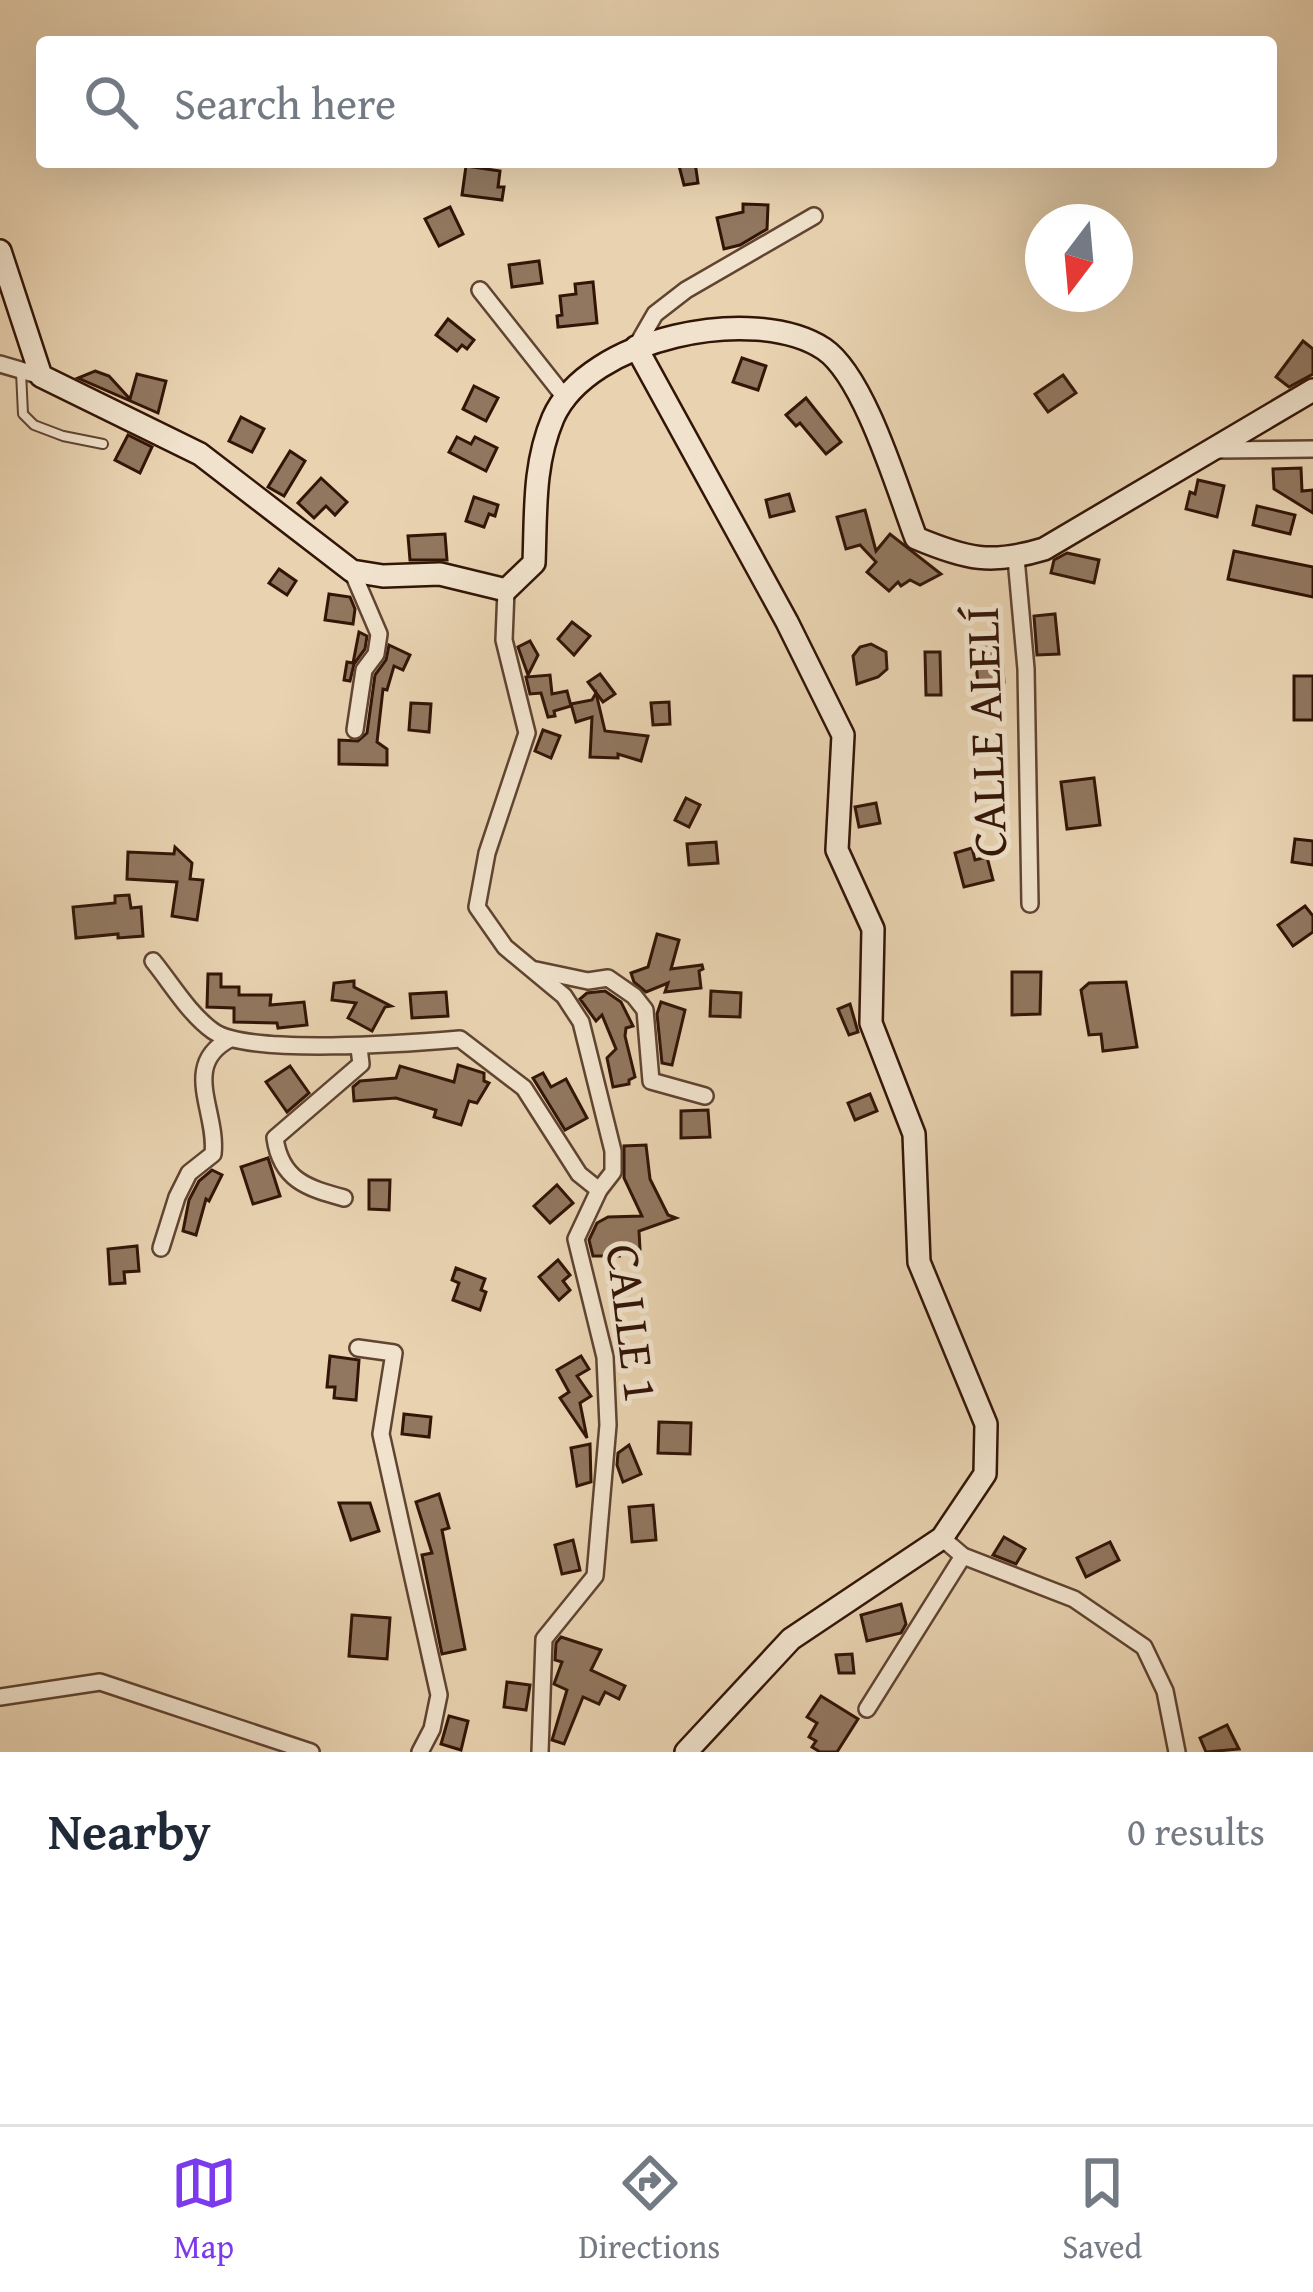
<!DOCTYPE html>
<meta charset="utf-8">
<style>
:root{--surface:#fff;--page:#f2f2f3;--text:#1f2937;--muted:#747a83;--line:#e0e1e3;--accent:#7c3aed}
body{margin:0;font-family:"Gentium Book Plus",serif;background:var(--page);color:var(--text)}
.compass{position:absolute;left:1025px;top:204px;width:108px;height:108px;border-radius:50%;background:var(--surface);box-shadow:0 12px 48px #0002;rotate:196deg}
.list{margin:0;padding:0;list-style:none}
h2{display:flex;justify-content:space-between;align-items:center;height:156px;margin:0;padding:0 48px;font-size:51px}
h2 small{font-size:39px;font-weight:400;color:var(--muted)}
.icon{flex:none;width:66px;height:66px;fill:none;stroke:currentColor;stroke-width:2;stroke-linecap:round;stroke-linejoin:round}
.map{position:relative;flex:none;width:1313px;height:1752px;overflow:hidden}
.search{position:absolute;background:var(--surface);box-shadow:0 12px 48px #0002;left:36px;right:36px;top:36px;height:132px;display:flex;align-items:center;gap:30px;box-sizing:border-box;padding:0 42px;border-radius:12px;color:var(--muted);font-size:45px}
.sheet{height:372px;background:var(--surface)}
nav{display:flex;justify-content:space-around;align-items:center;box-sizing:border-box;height:168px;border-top:3px solid var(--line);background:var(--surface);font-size:33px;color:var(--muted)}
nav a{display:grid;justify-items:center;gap:6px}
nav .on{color:var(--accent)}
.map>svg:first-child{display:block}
</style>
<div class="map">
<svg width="1313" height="1752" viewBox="0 0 1313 1752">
<rect width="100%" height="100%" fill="#e8d2b0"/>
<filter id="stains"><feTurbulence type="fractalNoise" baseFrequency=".00167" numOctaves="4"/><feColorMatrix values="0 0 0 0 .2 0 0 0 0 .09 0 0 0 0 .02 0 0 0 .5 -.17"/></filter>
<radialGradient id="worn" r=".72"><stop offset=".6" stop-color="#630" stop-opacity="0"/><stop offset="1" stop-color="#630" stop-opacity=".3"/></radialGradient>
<!-- building -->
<g fill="#91775f" stroke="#331507" stroke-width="3">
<polygon points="678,162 695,162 698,183 684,185"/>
<polygon points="466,166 500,171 498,187 504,187 502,200 462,195"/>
<polygon points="743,204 768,205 767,229 740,245 724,249 717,218 743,212"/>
<polygon points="450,207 463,234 439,246 425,219"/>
<polygon points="539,261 542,283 512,287 509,265"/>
<polygon points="593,282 597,323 558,327 557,316 562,315 560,296 576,294 575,284"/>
<polygon points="448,319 474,340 467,349 462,345 457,351 436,335"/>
<polygon points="1303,341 1313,349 1313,374 1289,387 1276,377"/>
<polygon points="742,358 766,366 758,390 733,382"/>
<polygon points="95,371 109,376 130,399 137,374 166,381 158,413 78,378"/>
<polygon points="1063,375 1076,393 1048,412 1035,394"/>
<polygon points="474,386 498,398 486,421 463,409"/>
<polygon points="806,398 841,442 826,454 800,423 796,426 786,415"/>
<polygon points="241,417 264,429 252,452 229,441"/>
<polygon points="128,435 152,447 140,473 115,460"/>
<polygon points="457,437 471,444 475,437 497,448 486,471 449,452"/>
<polygon points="290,451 305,461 284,496 268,487"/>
<polygon points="1301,468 1302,491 1313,490 1313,513 1274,489 1273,469"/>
<polygon points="321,478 347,502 335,515 326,506 314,518 298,503"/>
<polygon points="1198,480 1224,486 1217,517 1186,509 1190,492 1195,494"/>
<polygon points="789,494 794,511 770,517 766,500"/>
<polygon points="474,497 498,505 495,516 489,514 484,527 466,521"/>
<polygon points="1257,506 1295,515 1290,534 1253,525"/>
<polygon points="865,510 876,551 890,534 941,574 920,585 910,580 901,586 898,582 889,591 867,572 876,562 860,545 846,549 837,517"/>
<polygon points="445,534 447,560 410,560 408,536"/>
<polygon points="1234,551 1313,567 1313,597 1228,579"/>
<polygon points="1067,553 1099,560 1094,583 1051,573 1054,560"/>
<polygon points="279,569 296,581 287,595 269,583"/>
<polygon points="329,594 350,597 355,609 353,624 325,620"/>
<polygon points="1055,614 1059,654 1037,655 1034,616"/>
<polygon points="572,622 590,636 574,655 558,639"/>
<polygon points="359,632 367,636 365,649 354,664 350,681 344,680 347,662 353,663"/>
<polygon points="530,641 538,655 528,675 518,647"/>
<polygon points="1001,642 1004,682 978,684 974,644"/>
<polygon points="871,644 886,652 887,669 878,677 857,684 853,656 860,647"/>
<polygon points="389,645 410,655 403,670 394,666 387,690 383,689 377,742 387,749 387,765 339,764 339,740 358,741 367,733 375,675 386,660"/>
<polygon points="925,652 940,652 941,695 926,695"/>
<polygon points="600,674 615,694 603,702 588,682"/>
<polygon points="550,675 552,694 567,691 571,706 554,711 555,716 548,717 541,693 530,694 526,677"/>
<rect x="1294" y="676" width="19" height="44"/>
<polygon points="596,693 605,731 648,736 641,761 618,754 618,758 590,757 592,717 576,722 571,704 592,700"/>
<polygon points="669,702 670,724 653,725 651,703"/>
<polygon points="411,703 431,704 429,732 409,730"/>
<polygon points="543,730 560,736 551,758 535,751"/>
<polygon points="1094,778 1100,825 1067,829 1061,782"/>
<polygon points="686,798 700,805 689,827 675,820"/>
<polygon points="876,803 880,823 859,827 855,807"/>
<polygon points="1295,839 1313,841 1313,865 1292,862"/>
<polygon points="716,842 718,863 689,865 687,844"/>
<polygon points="175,847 192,863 190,879 203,880 197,920 172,916 177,882 127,879 128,852 174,854"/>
<polygon points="972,848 975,860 987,857 993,880 964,887 955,853"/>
<polygon points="129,895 131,908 141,907 143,936 118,938 118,934 76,938 73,907 115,903 115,896"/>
<polygon points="1305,906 1313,916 1313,932 1293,946 1278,925"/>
<polygon points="657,934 679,940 671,969 702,965 703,969 699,971 701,988 665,992 668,983 646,992 634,982 631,973 648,967"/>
<polygon points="1012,972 1041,972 1040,1014 1012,1015"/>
<polygon points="208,974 221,974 221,987 239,987 239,995 271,995 270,1005 304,1002 307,1025 278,1028 277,1023 234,1022 234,1008 207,1007"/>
<polygon points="354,981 354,987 391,1006 385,1007 372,1031 348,1018 356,1003 332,1000 334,983"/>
<polygon points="1126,982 1137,1047 1103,1051 1101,1034 1089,1035 1081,990 1089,983"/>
<polygon points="605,991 621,1002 633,1026 626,1028 625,1036 635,1077 629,1080 629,1084 613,1087 607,1058 616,1049 602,1015 596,1021 580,999 587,993"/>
<polygon points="711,991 741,993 740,1017 710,1016"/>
<polygon points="446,992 448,1016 412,1018 410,994"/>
<polygon points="661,1002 685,1010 672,1065 662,1063 657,1014"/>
<polygon points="850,1004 858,1032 849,1035 838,1009"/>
<polygon points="458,1065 484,1073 484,1081 489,1083 477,1103 469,1101 461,1125 434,1117 436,1110 396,1098 354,1101 353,1087 360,1081 396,1078 400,1066 454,1082"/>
<polygon points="290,1066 309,1093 287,1112 266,1082"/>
<polygon points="543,1073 551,1087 566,1079 587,1118 565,1130 533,1078"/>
<polygon points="870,1094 877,1111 855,1120 848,1103"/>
<polygon points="708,1110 710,1137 681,1138 681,1111"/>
<polygon points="646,1145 650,1179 668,1215 676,1218 639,1231 640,1249 617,1250 619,1256 593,1256 589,1240 597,1223 608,1217 642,1216 624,1178 624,1146"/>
<polygon points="268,1158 280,1196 253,1204 241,1167"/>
<polygon points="212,1170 222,1175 209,1201 206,1199 196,1235 183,1231 189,1200 199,1181"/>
<polygon points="369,1180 390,1180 389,1210 369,1209"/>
<polygon points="557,1185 573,1203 550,1223 534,1206"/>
<polygon points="137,1246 139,1271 124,1272 125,1283 110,1284 108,1249"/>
<polygon points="558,1260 570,1275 563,1281 570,1290 559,1300 539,1277"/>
<polygon points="456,1268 485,1279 481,1290 486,1292 480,1310 453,1300 459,1283 452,1280"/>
<polygon points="330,1356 359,1360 356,1400 334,1398 335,1387 327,1387"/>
<polygon points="581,1356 589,1369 577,1376 591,1396 580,1403 587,1438 560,1398 569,1392 557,1370"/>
<polygon points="404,1414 431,1417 429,1437 402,1434"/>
<polygon points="659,1422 691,1423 690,1454 658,1453"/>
<polygon points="590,1444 591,1482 577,1486 571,1448"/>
<polygon points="629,1445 641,1474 623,1482 617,1465 618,1453"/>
<polygon points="439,1494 449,1528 442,1530 465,1649 442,1654 422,1555 432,1553 416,1502"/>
<polygon points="339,1503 370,1503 379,1531 351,1540"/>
<polygon points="653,1505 656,1540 632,1542 629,1507"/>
<polygon points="1004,1537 1025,1549 1016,1564 993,1555"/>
<polygon points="573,1540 580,1570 562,1574 555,1545"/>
<polygon points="1110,1542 1119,1560 1086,1577 1077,1558"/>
<polygon points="901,1604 906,1624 901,1633 867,1641 861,1615"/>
<polygon points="352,1615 390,1618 387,1659 349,1656"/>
<polygon points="561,1637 601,1650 591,1670 625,1686 619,1699 605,1692 599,1704 583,1697 564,1744 552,1740 567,1690 554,1684 562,1662 555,1660 556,1643"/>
<polygon points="852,1654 854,1673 839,1673 836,1655"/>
<polygon points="507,1682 530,1685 526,1710 504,1707"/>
<polygon points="821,1696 858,1719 837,1752 820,1752 812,1747 816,1741 809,1737 817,1723 807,1717"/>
<polygon points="449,1716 468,1721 461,1750 441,1744"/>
<polygon points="1227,1725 1239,1749 1206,1752 1200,1738"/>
</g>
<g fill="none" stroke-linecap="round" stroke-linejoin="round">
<defs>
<polyline id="lane" points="21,372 23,414 34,425 63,436 103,444"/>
<g id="street">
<polyline points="480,290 567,400"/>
<polyline points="636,347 655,314 686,290 814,216"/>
<polyline points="0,364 41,376"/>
<polyline points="1215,450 1313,449"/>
<polyline points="1016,558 1026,669 1030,904"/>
<polyline points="352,571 379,634 376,654 364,670 355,730"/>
<polyline points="506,590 504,640 527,733 487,853 477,907 505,947 564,996 581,1022 613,1151 613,1172 599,1190 576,1239 605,1357 608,1425 595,1576 544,1639 540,1752"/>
<path d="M153,961C171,983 189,1014 213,1031C248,1056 413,1043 460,1039L524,1088L579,1174L599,1190"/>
<polyline points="536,970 588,981 608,978 634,996 645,1010 651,1081 705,1096"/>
<path d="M344,1198C307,1188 281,1180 275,1138L361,1064L359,1048"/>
<path d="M161,1248L177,1197L189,1173L213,1154C218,1112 180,1065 230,1039"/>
<polyline points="358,1348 394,1353 381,1434 439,1695 432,1729 420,1752"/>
<polyline points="942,1538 963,1556 1074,1599 1144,1647 1165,1691 1177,1752"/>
<polyline points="0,1697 100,1682 311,1752"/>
<polyline points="867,1709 963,1556"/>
</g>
<g id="secondary">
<path d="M0,251L41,376L200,454L352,571L383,576L440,574L506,590L534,563C536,513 533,465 553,418C588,338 754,303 824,349C865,377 898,491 916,538C966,559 991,565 1044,549L1313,390"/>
<polyline points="636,347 787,622 843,735 837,850 873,929 871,1023 914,1134 919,1262 986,1424 985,1474 942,1538 791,1639 686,1752"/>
</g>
</defs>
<!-- lane casing -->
<use href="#lane" stroke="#604431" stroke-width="12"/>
<!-- street casing -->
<use href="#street" stroke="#604431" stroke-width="20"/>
<!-- secondary casing -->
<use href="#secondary" stroke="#331507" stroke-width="26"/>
<!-- lane -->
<use href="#lane" stroke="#f0e2cc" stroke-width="8"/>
<!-- street -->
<use href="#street" stroke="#f0e2cc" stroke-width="15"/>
<!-- secondary -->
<use href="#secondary" stroke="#f0e2cc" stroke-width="21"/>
</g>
<g text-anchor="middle" stroke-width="10" stroke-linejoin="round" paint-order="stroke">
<!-- street labels -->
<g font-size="48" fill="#331507" stroke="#f0e2cc">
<text transform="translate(985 732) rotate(-92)" y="17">CALLE ALELÍ</text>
<text transform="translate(633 1323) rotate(83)" y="17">CALLE 1</text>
</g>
</g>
<rect width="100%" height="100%" filter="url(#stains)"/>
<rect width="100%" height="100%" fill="url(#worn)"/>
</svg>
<svg class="compass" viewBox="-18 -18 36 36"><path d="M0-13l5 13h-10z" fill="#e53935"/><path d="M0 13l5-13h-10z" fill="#747a83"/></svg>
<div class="search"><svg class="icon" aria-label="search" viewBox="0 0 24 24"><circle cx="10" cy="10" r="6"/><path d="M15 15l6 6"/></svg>Search here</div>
</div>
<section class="sheet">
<h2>Nearby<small>0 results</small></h2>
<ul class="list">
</ul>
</section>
<nav>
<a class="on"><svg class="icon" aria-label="map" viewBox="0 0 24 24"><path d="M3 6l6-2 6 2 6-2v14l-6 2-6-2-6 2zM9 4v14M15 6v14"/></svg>Map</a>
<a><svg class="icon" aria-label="directions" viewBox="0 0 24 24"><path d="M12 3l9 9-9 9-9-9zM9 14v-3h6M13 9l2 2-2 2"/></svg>Directions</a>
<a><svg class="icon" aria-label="saved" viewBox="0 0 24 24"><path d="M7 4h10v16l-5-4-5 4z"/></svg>Saved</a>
</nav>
